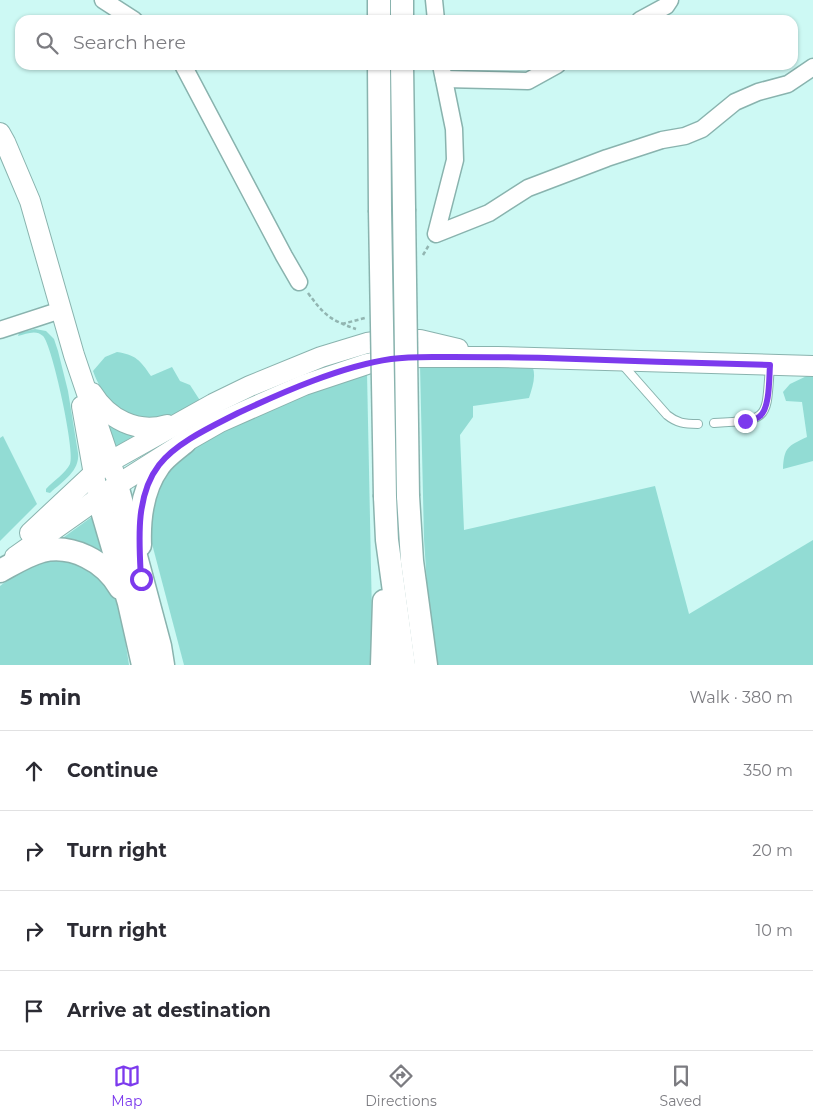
<!DOCTYPE html>
<meta charset="utf-8">
<style>
:root{--surface:#fff;--page:#f2f2f3;--text:#2b2b33;--muted:#7c7c81;--line:#e1e1e2;--accent:#7c3aed}
body{margin:0;font-family:Montserrat,sans-serif;background:var(--page);color:var(--text)}
.stop{position:absolute;width:15px;height:15px;margin:-11px;border:4px solid #7c3aed;border-radius:50%;background:#fff}
.stop.end{background:#7c3aed;border-color:#fff;box-shadow:0 1px 5px #0008}
.list{margin:0;padding:0;list-style:none}
h2{display:flex;justify-content:space-between;align-items:center;height:65px;margin:0;padding:0 20px;font-size:21px}
h2 small{font-size:16px;font-weight:400;color:var(--muted)}
.list li{display:grid;grid-template-columns:32px 1fr auto;gap:15px;align-items:center;box-sizing:border-box;height:80px;padding:0 20px;border-top:1px solid var(--line)}
.list b{display:block;font-size:19px;white-space:nowrap}
.list em{font-size:16px;font-style:normal;color:var(--muted)}
.icon{flex:none;width:28px;height:28px;fill:none;stroke:currentColor;stroke-width:2;stroke-linecap:round;stroke-linejoin:round}
.map{position:relative;flex:none;width:813px;height:665px;overflow:hidden}
.search{position:absolute;background:var(--surface);box-shadow:0 1px 4px #0004;left:15px;right:15px;top:15px;height:55px;display:flex;align-items:center;gap:12px;box-sizing:border-box;padding:0 18px;border-radius:15px;color:var(--muted);font-size:19px}
.sheet{height:385px;background:var(--surface)}
nav{display:flex;justify-content:space-around;align-items:center;box-sizing:border-box;height:70px;border-top:1px solid var(--line);background:var(--surface);font-size:14px;color:var(--muted)}
nav a{display:grid;justify-items:center;gap:2px}
nav .on{color:var(--accent)}
.map>svg:first-child{display:block}
</style>
<div class="map">
<svg width="813" height="665" viewBox="0 0 813 665">
<rect width="100%" height="100%" fill="#cdf9f4"/>
<!-- green -->
<g fill="#92dcd4">
<path d="M35,329L46,331L54,339L58,351L68,391L78,453C80,471 63,481 50,493L46,492V489C53,481 66,473 70,464C76,454 52,344 43,336C36,329 26,334 18,336L19,333Z"/>
<path d="M117,352C136,355 140,360 151,376L172,367L180,381L190,385L201,402L176,416L175,414C165,416 153,419 143,418C118,415 101,394 93,371L105,357Z"/>
<path d="M444,364L533,368C536,378 532,388 529,398L473,406V417L460,435L464,530L655,486L689,614L813,540V665H436L428,600L424,539L420,365Z"/>
<polygon points="367,373 373,665 184,665 151,540 149,524 161,478 185,453 236,425 280,404"/>
<path d="M813,373V461L783,469C784,447 788,446 807,437L802,402L786,401L783,392L790,384Z"/>
<polygon points="100,414 135,435 114,448"/>
<polygon points="3,436 37,504 0,541 0,438"/>
<polygon points="93,516 109,559 60,540"/>
<polygon points="72,558 114,589 122,620 129,665 0,665 0,586 27,565"/>
</g>
<g fill="none" stroke-linecap="round" stroke-linejoin="round">
<defs>
<g id="service">
<path d="M622,364L667,415C677,423 684,424 698,424"/>
<path d="M714,423C771,420 766,419 770,365"/>
</g>
<g id="minor">
<polyline points="103,0 134,20"/>
<polyline points="434,0 436,20"/>
<polyline points="640,20 666,6 670,0"/>
<polyline points="183,65 284,256 299,282"/>
<polyline points="441,65 454,129 455,160 436,234 489,213 528,188 607,158 662,140 685,136 702,129 735,102 758,92 788,84 813,67"/>
<polyline points="444,79 528,81 557,65"/>
<polyline points="0,330 61,310"/>
</g>
<g id="tertiary">
<polyline points="0,133 5,142 30,201 74,355 114,473"/>
<path d="M92,393C108,419 137,434 167,425"/>
<polyline points="82,406 96,486"/>
<polyline points="30,533 93,474 111,461 213,404 250,386 321,357 367,343 389,340 420,340 458,349"/>
<polyline points="15,557 117,485 185,442 220,422 304,385 367,364 392,359 420,357 497,357 813,366"/>
</g>
<g id="secondary">
<polyline points="379,0 379,20"/>
<polyline points="402,0 402,20"/>
<polyline points="379,65 380,210"/>
<polyline points="402,65 404,209"/>
<polyline points="117,485 160,646 163,665"/>
<polyline points="408,496 412,561 426,665"/>
<polyline points="98,497 129,603 143,665"/>
<polyline points="385,497 387,540 404,665"/>
<path d="M140,545C139,518 143,488 159,466C165,457 177,449 185,442"/>
<path d="M0,571C13,564 27,555 42,551C72,544 105,561 120,588"/>
<polyline points="382,665 384,601"/>
</g>
</defs>
<!-- service casing -->
<use href="#service" stroke="#89b3ae" stroke-width="10"/>
<!-- minor casing -->
<use href="#minor" stroke="#89b3ae" stroke-width="19"/>
<!-- tertiary casing -->
<use href="#tertiary" stroke="#89b3ae" stroke-width="22"/>
<!-- secondary casing -->
<use href="#secondary" stroke="#89b3ae" stroke-width="25"/>
<!-- path -->
<g stroke="#92b5b1" stroke-width="2.5" stroke-dasharray="4 2.5" stroke-linecap="butt">
<polyline points="423,255 429,245"/>
<path d="M308,293C324,315 330,320 356,329"/>
<polyline points="342,324 365,318"/>
</g>
<!-- service -->
<use href="#service" stroke="#fff" stroke-width="8"/>
<!-- minor -->
<use href="#minor" stroke="#fff" stroke-width="16"/>
<!-- tertiary -->
<use href="#tertiary" stroke="#fff" stroke-width="20"/>
<!-- secondary -->
<use href="#secondary" stroke="#fff" stroke-width="22"/>
<defs>
<g id="secondary-bridge">
<polyline points="404,209 408,496"/>
<polyline points="380,210 385,497"/>
</g>
</defs>
<!-- secondary-bridge casing -->
<use href="#secondary-bridge" stroke="#89b3ae" stroke-width="25" stroke-linecap="butt"/>
<!-- secondary-bridge -->
<use href="#secondary-bridge" stroke="#fff" stroke-width="22"/>
</g>
<g fill="none" stroke-linecap="round" stroke-linejoin="round">
<!-- route -->
<path stroke="#7c3aed" stroke-width="6" d="M141,579C139,541 135,496 159,465C177,442 213,426 238,413C283,392 342,366 391,359C411,356 432,357 452,357C484,357 515,357 547,358C621,361 696,363 770,365C769,378 770,408 760,416C756,420 750,420 745,421"/>
</g>
</svg>
<div class="stop" style="left:141px;top:579px"></div>
<div class="stop end" style="left:745px;top:421px"></div>
<div class="search"><svg class="icon" aria-label="search" viewBox="0 0 24 24"><circle cx="10" cy="10" r="6"/><path d="M15 15l6 6"/></svg>Search here</div>
</div>
<section class="sheet">
<h2>5 min<small>Walk · 380 m</small></h2>
<ul class="list">
<li><svg class="icon" aria-label="ahead" viewBox="0 0 24 24"><path d="M12 20V5M6 11l6-6 6 6"/></svg><div><b>Continue</b></div><em>350 m</em></li>
<li><svg class="icon" aria-label="right" viewBox="0 0 24 24"><path d="M7 20v-9h11M14 6l5 5-5 5"/></svg><div><b>Turn right</b></div><em>20 m</em></li>
<li><svg class="icon" aria-label="right" viewBox="0 0 24 24"><path d="M7 20v-9h11M14 6l5 5-5 5"/></svg><div><b>Turn right</b></div><em>10 m</em></li>
<li><svg class="icon" aria-label="arrive" viewBox="0 0 24 24"><path d="M6 21V4h12l-3 4 3 4H6"/></svg><div><b>Arrive at destination</b></div></li>
</ul>
</section>
<nav>
<a class="on"><svg class="icon" aria-label="map" viewBox="0 0 24 24"><path d="M3 6l6-2 6 2 6-2v14l-6 2-6-2-6 2zM9 4v14M15 6v14"/></svg>Map</a>
<a><svg class="icon" aria-label="directions" viewBox="0 0 24 24"><path d="M12 3l9 9-9 9-9-9zM9 14v-3h6M13 9l2 2-2 2"/></svg>Directions</a>
<a><svg class="icon" aria-label="saved" viewBox="0 0 24 24"><path d="M7 4h10v16l-5-4-5 4z"/></svg>Saved</a>
</nav>
